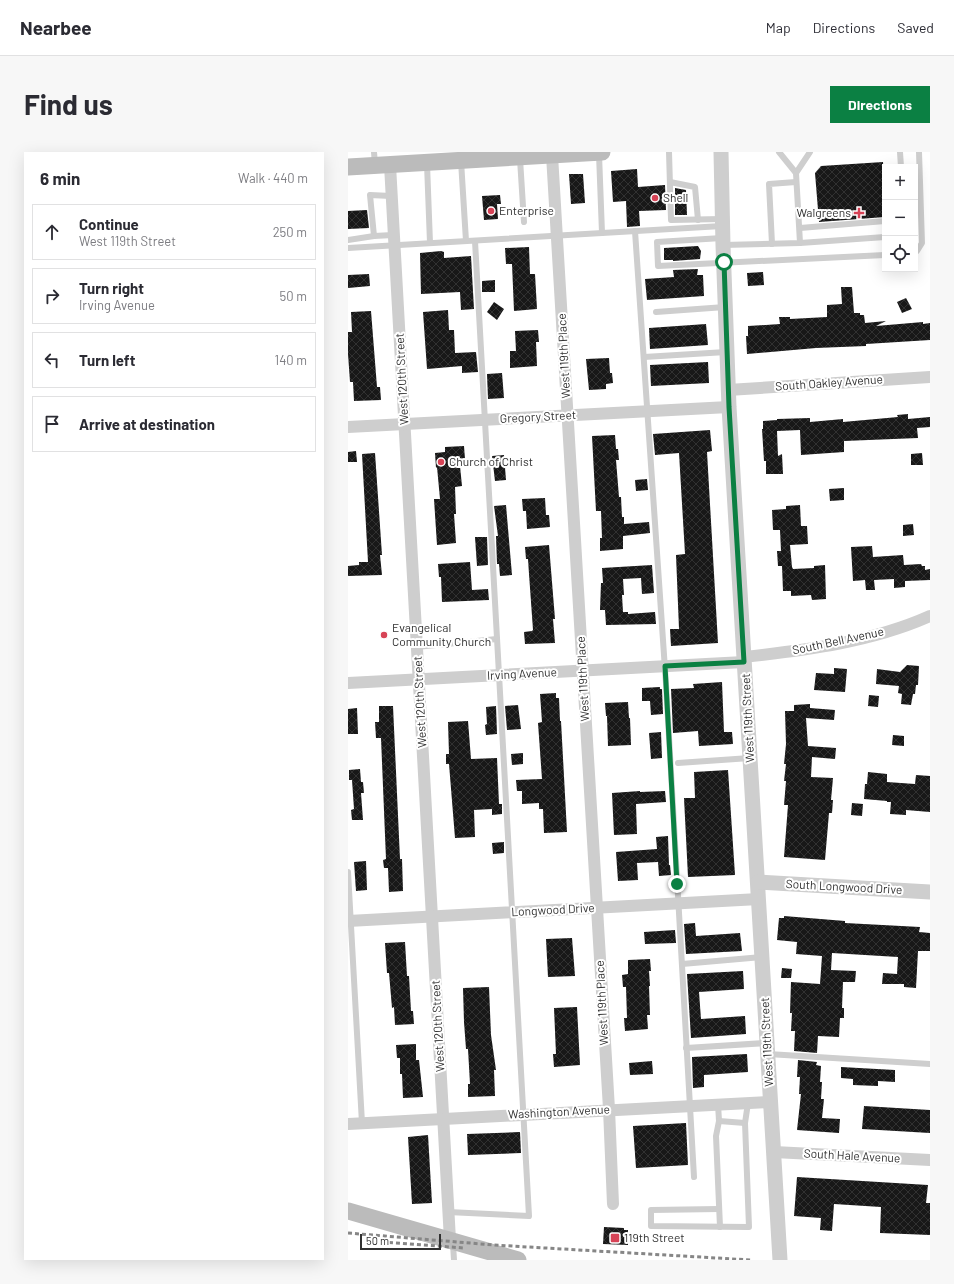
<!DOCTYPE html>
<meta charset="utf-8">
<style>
:root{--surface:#fff;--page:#f7f7f7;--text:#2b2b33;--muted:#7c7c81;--line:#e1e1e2;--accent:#0b8043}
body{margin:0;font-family:Barlow,sans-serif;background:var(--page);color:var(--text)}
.controls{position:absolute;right:12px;top:12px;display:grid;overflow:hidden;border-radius:0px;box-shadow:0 4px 16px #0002}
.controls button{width:36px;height:36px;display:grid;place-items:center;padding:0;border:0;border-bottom:1px solid var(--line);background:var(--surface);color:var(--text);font:20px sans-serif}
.scale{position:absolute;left:12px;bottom:10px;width:81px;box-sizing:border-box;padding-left:4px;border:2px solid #313131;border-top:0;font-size:11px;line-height:14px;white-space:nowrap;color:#313131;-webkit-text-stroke:3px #fff;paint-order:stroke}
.stop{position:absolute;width:12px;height:12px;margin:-9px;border:3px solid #0b8043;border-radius:50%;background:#fff}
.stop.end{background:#0b8043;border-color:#fff;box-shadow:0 1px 4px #0008}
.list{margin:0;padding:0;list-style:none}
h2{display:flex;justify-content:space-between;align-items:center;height:52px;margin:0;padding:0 16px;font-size:17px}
h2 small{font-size:13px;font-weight:400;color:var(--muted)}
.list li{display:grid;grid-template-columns:26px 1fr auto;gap:12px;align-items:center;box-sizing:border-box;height:56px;margin:0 8px 8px;padding:0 8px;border:1px solid var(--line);border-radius:0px}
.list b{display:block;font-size:15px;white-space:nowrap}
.list p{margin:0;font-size:13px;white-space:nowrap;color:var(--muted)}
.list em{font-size:13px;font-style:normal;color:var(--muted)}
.icon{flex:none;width:22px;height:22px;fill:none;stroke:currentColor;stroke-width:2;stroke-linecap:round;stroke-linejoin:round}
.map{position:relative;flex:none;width:582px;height:1108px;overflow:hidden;border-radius:0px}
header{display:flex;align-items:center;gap:24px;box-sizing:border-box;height:56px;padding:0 20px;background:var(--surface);border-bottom:1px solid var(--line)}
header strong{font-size:19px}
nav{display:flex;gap:22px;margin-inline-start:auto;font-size:14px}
.intro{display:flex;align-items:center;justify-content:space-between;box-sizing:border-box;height:96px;padding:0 24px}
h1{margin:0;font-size:28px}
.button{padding:10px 18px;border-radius:0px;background:var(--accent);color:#fff;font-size:14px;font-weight:700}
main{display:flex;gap:24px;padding:0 24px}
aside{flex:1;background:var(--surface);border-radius:0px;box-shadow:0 4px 16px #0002}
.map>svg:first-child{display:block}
</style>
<header>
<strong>Nearbee</strong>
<nav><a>Map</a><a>Directions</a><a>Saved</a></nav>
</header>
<div class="intro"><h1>Find us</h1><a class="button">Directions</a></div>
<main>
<aside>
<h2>6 min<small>Walk · 440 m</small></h2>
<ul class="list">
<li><svg class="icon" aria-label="ahead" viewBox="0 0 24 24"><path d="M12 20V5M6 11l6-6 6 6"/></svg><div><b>Continue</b><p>West 119th Street</p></div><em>250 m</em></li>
<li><svg class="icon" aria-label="right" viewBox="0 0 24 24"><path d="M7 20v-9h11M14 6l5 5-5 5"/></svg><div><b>Turn right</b><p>Irving Avenue</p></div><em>50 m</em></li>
<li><svg class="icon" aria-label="left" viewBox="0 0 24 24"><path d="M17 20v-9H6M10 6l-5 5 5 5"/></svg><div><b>Turn left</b></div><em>140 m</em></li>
<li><svg class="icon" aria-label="arrive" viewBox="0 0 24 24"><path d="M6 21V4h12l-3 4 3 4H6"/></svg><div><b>Arrive at destination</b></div></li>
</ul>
</aside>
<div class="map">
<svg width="582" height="1108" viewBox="0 0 582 1108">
<defs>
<pattern id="building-cross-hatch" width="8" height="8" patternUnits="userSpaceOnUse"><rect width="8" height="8" fill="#181818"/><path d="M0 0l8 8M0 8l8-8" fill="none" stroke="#313131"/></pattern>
</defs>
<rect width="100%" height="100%" fill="#fff"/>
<!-- building -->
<g fill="url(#building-cross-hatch)">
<polygon points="535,10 537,40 537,65 471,70 467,21 473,14"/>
<polygon points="289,17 290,35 317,33 318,58 291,59 292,74 279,75 278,49 265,50 263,19"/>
<polygon points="221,22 235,22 237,51 223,52"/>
<polygon points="327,36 338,38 339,63 327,63"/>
<polygon points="152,43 153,52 149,52 150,67 136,68 134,44"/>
<polygon points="19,58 21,76 0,77 0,59"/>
<polygon points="350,94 353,99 352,107 325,109 325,108 316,108 316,96"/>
<polygon points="181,95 182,122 187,122 189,157 166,159 164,112 158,112 157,96"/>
<polygon points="93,99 96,100 96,106 123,104 126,157 113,158 112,140 73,142 72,101"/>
<polygon points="350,117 349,123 355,123 356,144 299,148 297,127 326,125 325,118"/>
<polygon points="415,120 416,133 400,134 399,121"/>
<polygon points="21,122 22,134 0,136 0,123"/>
<polygon points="147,128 147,140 134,140 134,129"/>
<polygon points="493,135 504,135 506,161 512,161 512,163 516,163 517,171 538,169 528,174 575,170 575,172 582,171 582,188 518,192 518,194 468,196 399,202 398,184 400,184 400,174 432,172 431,165 442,165 442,167 479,165 479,153 494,152"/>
<polygon points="558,146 564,157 554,161 549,150"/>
<polygon points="146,150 156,157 149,168 139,160"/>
<polygon points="100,158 101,178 106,178 107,201 128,200 130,220 114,221 114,214 79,217 75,160"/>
<polygon points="23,159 29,235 32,235 33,248 6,249 5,230 2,230 0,202 0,180 4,180 3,160"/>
<polygon points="358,172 360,193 302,197 301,176"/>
<polygon points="190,178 191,190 188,190 189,214 162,216 162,199 168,199 167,179"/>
<polygon points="261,206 262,221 264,221 265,231 258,232 258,237 241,238 238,207"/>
<polygon points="360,210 361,231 303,234 302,213"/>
<polygon points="154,221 156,246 140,247 139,222"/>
<polygon points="560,262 560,267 582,265 582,275 569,276 570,286 496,289 496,300 453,303 452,278 429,279 430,304 434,302 435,322 418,322 418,309 416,309 414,277 415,277 415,269 429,268 429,267 462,266 462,270 495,267 495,270 550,265 549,263"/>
<polygon points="362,278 364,299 359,300 370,491 323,494 322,477 331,477 328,403 337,402 331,301 307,303 305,282"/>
<polygon points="267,283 268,297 270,297 271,308 268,308 271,345 273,345 274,365 276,365 276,372 301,370 302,381 275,384 275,397 252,399 252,386 254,386 253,359 248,359 244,284"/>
<polygon points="116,294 117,307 113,307 114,314 112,314 114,334 107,335 108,362 106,362 108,391 89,393 86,347 92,347 89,315 88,316 87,301 97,300 97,295"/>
<polygon points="8,299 9,310 0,310 0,300"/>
<polygon points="27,301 34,403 32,403 34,423 0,424 0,414 11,413 11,410 20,410 14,302"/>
<polygon points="574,301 575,313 563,313 563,302"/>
<polygon points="156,303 158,328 147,329 144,304"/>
<polygon points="299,327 300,338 288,339 287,328"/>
<polygon points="496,336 496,348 482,349 481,337"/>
<polygon points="197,346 198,363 201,363 202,375 179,377 178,359 175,359 174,347"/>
<polygon points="158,353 164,423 152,424 151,412 149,412 148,384 150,384 146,354"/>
<polygon points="452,353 453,374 459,374 460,392 442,393 444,415 445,417 466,416 466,414 477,413 478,447 464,448 463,443 443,444 443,439 435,439 434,414 430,414 429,399 433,399 432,378 425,378 424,358 438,357 438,354"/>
<polygon points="565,372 566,383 555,384 555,373"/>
<polygon points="127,385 139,385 140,413 129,414"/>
<polygon points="201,393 207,467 205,467 207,491 177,492 176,480 184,479 185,478 181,422 180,407 178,407 177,395"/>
<polygon points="524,394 525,405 555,403 556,413 573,412 574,414 577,414 577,418 582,417 582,428 557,429 557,435 546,436 546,427 526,428 527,438 518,438 517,428 505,429 503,395"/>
<polygon points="122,410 124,438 140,437 141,448 94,450 93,425 91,425 90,412"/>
<polygon points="304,413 306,441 294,442 293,426 275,427 276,443 274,443 275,460 280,460 280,462 307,460 308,472 258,473 257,458 252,458 253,431 255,431 254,416"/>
<polygon points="559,513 571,514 570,533 568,533 567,542 565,542 563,553 553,552 554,542 550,541 551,534 528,532 529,517 552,520"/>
<polygon points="486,516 499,517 497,540 466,538 468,521 486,522"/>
<polygon points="374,530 376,580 384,580 385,592 351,594 350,579 325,581 323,537 346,536 345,532"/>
<polygon points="312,535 312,537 314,537 315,562 303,563 302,549 294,549 294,536"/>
<polygon points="208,541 208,546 211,546 212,569 213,569 219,680 196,681 195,657 191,657 191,651 174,652 174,639 169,639 168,628 194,627 190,571 194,570 192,542"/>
<polygon points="521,543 531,544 530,555 520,554"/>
<polygon points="280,550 281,566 282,566 283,593 260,594 259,564 258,564 257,551"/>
<polygon points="462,552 462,556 487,558 486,568 458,566 460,594 488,596 487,607 464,605 463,625 485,626 483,648 485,648 484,661 481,661 477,708 436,705 440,653 436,653 438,629 436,629 438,612 436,612 438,592 437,559 446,559 446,553"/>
<polygon points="170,553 173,577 159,578 157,554"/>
<polygon points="31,554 45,554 52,707 54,707 55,739 41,740 40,716 36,716 35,708 38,707 33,586 28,586 27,570 31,570"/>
<polygon points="148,554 149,582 138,583 137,573 139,572 138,555"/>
<polygon points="9,556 10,582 0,582 0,557"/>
<polygon points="120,569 123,607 149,606 151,652 154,652 154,662 144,663 144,657 126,658 127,685 107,686 101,612 98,612 98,602 101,602 100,570"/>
<polygon points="313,580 314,606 303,607 301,581"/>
<polygon points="545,583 556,584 556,594 544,593"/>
<polygon points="175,601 175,612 164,613 163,602"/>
<polygon points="12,617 13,630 15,630 16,641 13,641 15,668 4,668 3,658 6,657 4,628 1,628 1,618"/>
<polygon points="380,618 387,723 340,725 336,646 347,646 346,620"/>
<polygon points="520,620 539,622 539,630 567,632 568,623 582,624 582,660 558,658 558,663 542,662 543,650 539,650 539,649 516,647 517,632 519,632"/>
<polygon points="292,639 292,640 317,639 318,650 288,652 289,682 266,683 264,641"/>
<polygon points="504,651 515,652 514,664 503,663"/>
<polygon points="320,684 321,713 322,713 323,723 311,724 310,710 289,711 290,728 270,729 268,700 309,697 308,685"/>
<polygon points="156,690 156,701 145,702 144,691"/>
<polygon points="18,709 19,738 8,739 6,710"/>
<polygon points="436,764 497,769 497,771 572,775 571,780 582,781 582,799 570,799 568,836 556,835 556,832 534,832 535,821 549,822 550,805 484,801 483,818 508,819 507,830 495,830 494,856 496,856 496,866 492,866 491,885 470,884 469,901 446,899 447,879 443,879 444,861 442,861 443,830 472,832 474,804 448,802 449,790 429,788 431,766 436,766"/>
<polygon points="347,771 348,784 392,781 394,799 338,802 336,772"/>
<polygon points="327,778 328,791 297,792 296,780"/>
<polygon points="224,786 227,824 200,825 198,787"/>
<polygon points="57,790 59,824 61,824 63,859 65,859 66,872 47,873 46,855 44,856 41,821 39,821 37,791"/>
<polygon points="302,807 303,819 301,819 302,834 301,834 302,863 299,863 300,877 277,879 276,866 279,866 278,835 275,835 274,823 280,822 280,808"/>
<polygon points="434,816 444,817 443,826 433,826"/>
<polygon points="395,819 396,837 351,840 353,867 397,864 398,882 343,886 339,822"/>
<polygon points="141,835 143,883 148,918 146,918 147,944 120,945 120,932 122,932 120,897 118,897 116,870 115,836"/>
<polygon points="229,855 232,913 206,915 205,902 208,902 206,856"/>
<polygon points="68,892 68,908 71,908 75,945 55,946 54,922 52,922 52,906 49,906 48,893"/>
<polygon points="399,902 400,920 356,923 356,935 345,936 344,905"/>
<polygon points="450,908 469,910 468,913 473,914 472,930 474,930 473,947 476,947 474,966 492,967 491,981 449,978 453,942 451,942 452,925 449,925"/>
<polygon points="304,909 305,922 282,923 281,911"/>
<polygon points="493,915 547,918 547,930 530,929 530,934 505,933 505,927 493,926"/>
<polygon points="516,954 582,958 582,981 514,977"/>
<polygon points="338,971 340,1013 288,1016 285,974"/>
<polygon points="172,980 173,1001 120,1003 119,982"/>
<polygon points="80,983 84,1051 64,1052 60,985"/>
<polygon points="449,1025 580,1033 578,1051 582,1051 582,1083 532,1081 533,1055 486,1052 484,1079 472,1078 473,1066 446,1064"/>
<polygon points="256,1075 276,1076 276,1078 280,1078 280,1093 255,1092"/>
</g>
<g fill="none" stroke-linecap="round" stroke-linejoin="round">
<!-- service -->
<g stroke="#cecece" stroke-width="6">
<polyline points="26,0 27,12"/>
<polyline points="321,0 323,68 374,67"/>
<polyline points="431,0 448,21 452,91"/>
<polyline points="552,0 553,15"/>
<polyline points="251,2 254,81"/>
<polyline points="172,7 176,70"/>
<polyline points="113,9 118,89"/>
<polyline points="79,12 82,91"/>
<polyline points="448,21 462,0"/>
<polyline points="322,30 347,35 350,68"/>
<polyline points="452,76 537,69"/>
<polyline points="287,79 318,532 346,1025"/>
<polyline points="26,84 22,43 43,44"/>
<polyline points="374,86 309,90 310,114 537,103"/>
<polyline points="0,88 26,84 45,83"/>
<polyline points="424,92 421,32 448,30"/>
<polyline points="375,93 452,91 537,85"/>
<polyline points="0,96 374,74"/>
<polyline points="567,100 569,99 574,91 571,0"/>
<polyline points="308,160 377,155"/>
<polyline points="296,205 378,200"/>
<polyline points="68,495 149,487"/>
<polyline points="330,611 402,606"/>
<polyline points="0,720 14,971"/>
<polyline points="334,812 414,805"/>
<polyline points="338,896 418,891"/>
<polyline points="420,902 582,912"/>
<polyline points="370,952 371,969 368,984 372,1075"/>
<polyline points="371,969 397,971"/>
<polyline points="371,1057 303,1058 303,1074 401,1075 397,971 400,951"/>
<polyline points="100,1060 181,1064 127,89"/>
<polyline points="105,1092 106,1108"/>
</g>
<!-- minor -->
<g stroke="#cecece" stroke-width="12">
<polyline points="204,3 261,957 265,1052"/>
<polyline points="42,13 102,1088"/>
<polyline points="380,238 582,225"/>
<polyline points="0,275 381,255"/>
<path d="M396,505C459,498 524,490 582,464"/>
<polyline points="0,531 396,510"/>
<polyline points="0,769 411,747"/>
<polyline points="0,972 423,950"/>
<polyline points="426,1000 582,1008"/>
</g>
<!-- tertiary -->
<g stroke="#cecece" stroke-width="15">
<polyline points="373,0 375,93 381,255 432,1108"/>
<polyline points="410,730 582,740"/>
</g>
<!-- secondary -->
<g stroke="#bbb" stroke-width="17">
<polyline points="0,15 254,0"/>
<polyline points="0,1059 170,1108"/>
</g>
<!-- rail -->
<g stroke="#868686" stroke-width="3" stroke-dasharray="4 3" stroke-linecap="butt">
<polyline points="0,1081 146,1093 403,1108"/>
<polyline points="34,1090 116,1096"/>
</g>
</g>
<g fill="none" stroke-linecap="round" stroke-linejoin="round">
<!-- route -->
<polyline stroke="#0b8043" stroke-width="5" points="329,732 317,514 396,510 381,255 376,110"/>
</g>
<!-- markers -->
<g fill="#d74356" stroke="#fff" stroke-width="1.5">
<circle cx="307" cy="46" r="4"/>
<circle cx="143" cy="59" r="4"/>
<path d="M509 55h4v4h4v4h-4v4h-4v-4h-4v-4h4z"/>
<circle cx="93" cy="310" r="4"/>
<circle cx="36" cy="483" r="4"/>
<rect x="262" y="1081" width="10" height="10" rx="2"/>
</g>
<g text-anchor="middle" stroke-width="4" stroke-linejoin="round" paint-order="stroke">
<!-- poi labels -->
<g font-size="12" fill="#313131" stroke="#fff" text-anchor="start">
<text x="315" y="50">Shell</text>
<text x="151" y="63">Enterprise</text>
<text x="503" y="65" text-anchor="end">Walgreens</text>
<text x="101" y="314">Church of Christ</text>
<text x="44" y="480">Evangelical<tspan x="44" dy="14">Community Church</tspan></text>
<text x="276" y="1090">119th Street</text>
</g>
<!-- street labels -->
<g font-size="12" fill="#313131" stroke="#fff">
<text transform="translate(216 204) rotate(-93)" y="4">West 119th Place</text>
<text transform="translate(54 227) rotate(-93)" y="4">West 120th Street</text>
<text transform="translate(481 231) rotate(-4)" y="4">South Oakley Avenue</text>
<text transform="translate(190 265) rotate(-3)" y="4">Gregory Street</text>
<text transform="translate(490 489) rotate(-12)" y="4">South Bell Avenue</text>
<text transform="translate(174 522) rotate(-3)" y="4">Irving Avenue</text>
<text transform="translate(235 527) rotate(-93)" y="4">West 119th Place</text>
<text transform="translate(72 550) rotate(-93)" y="4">West 120th Street</text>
<text transform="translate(400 566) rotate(-93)" y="4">West 119th Street</text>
<text transform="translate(496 735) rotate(3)" y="4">South Longwood Drive</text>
<text transform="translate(205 758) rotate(-3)" y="4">Longwood Drive</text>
<text transform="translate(254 851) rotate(-93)" y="4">West 119th Place</text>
<text transform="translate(90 874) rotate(-93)" y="4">West 120th Street</text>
<text transform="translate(419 890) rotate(-93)" y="4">West 119th Street</text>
<text transform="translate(211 960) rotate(-3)" y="4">Washington Avenue</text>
<text transform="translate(504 1004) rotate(3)" y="4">South Hale Avenue</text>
</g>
</g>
</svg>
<div class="controls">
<button>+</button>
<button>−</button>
<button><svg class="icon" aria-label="locate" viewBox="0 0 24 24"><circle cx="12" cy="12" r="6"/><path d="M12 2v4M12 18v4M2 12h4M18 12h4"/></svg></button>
</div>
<div class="scale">50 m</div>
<div class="stop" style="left:376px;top:110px"></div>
<div class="stop end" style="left:329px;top:732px"></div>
</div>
</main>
